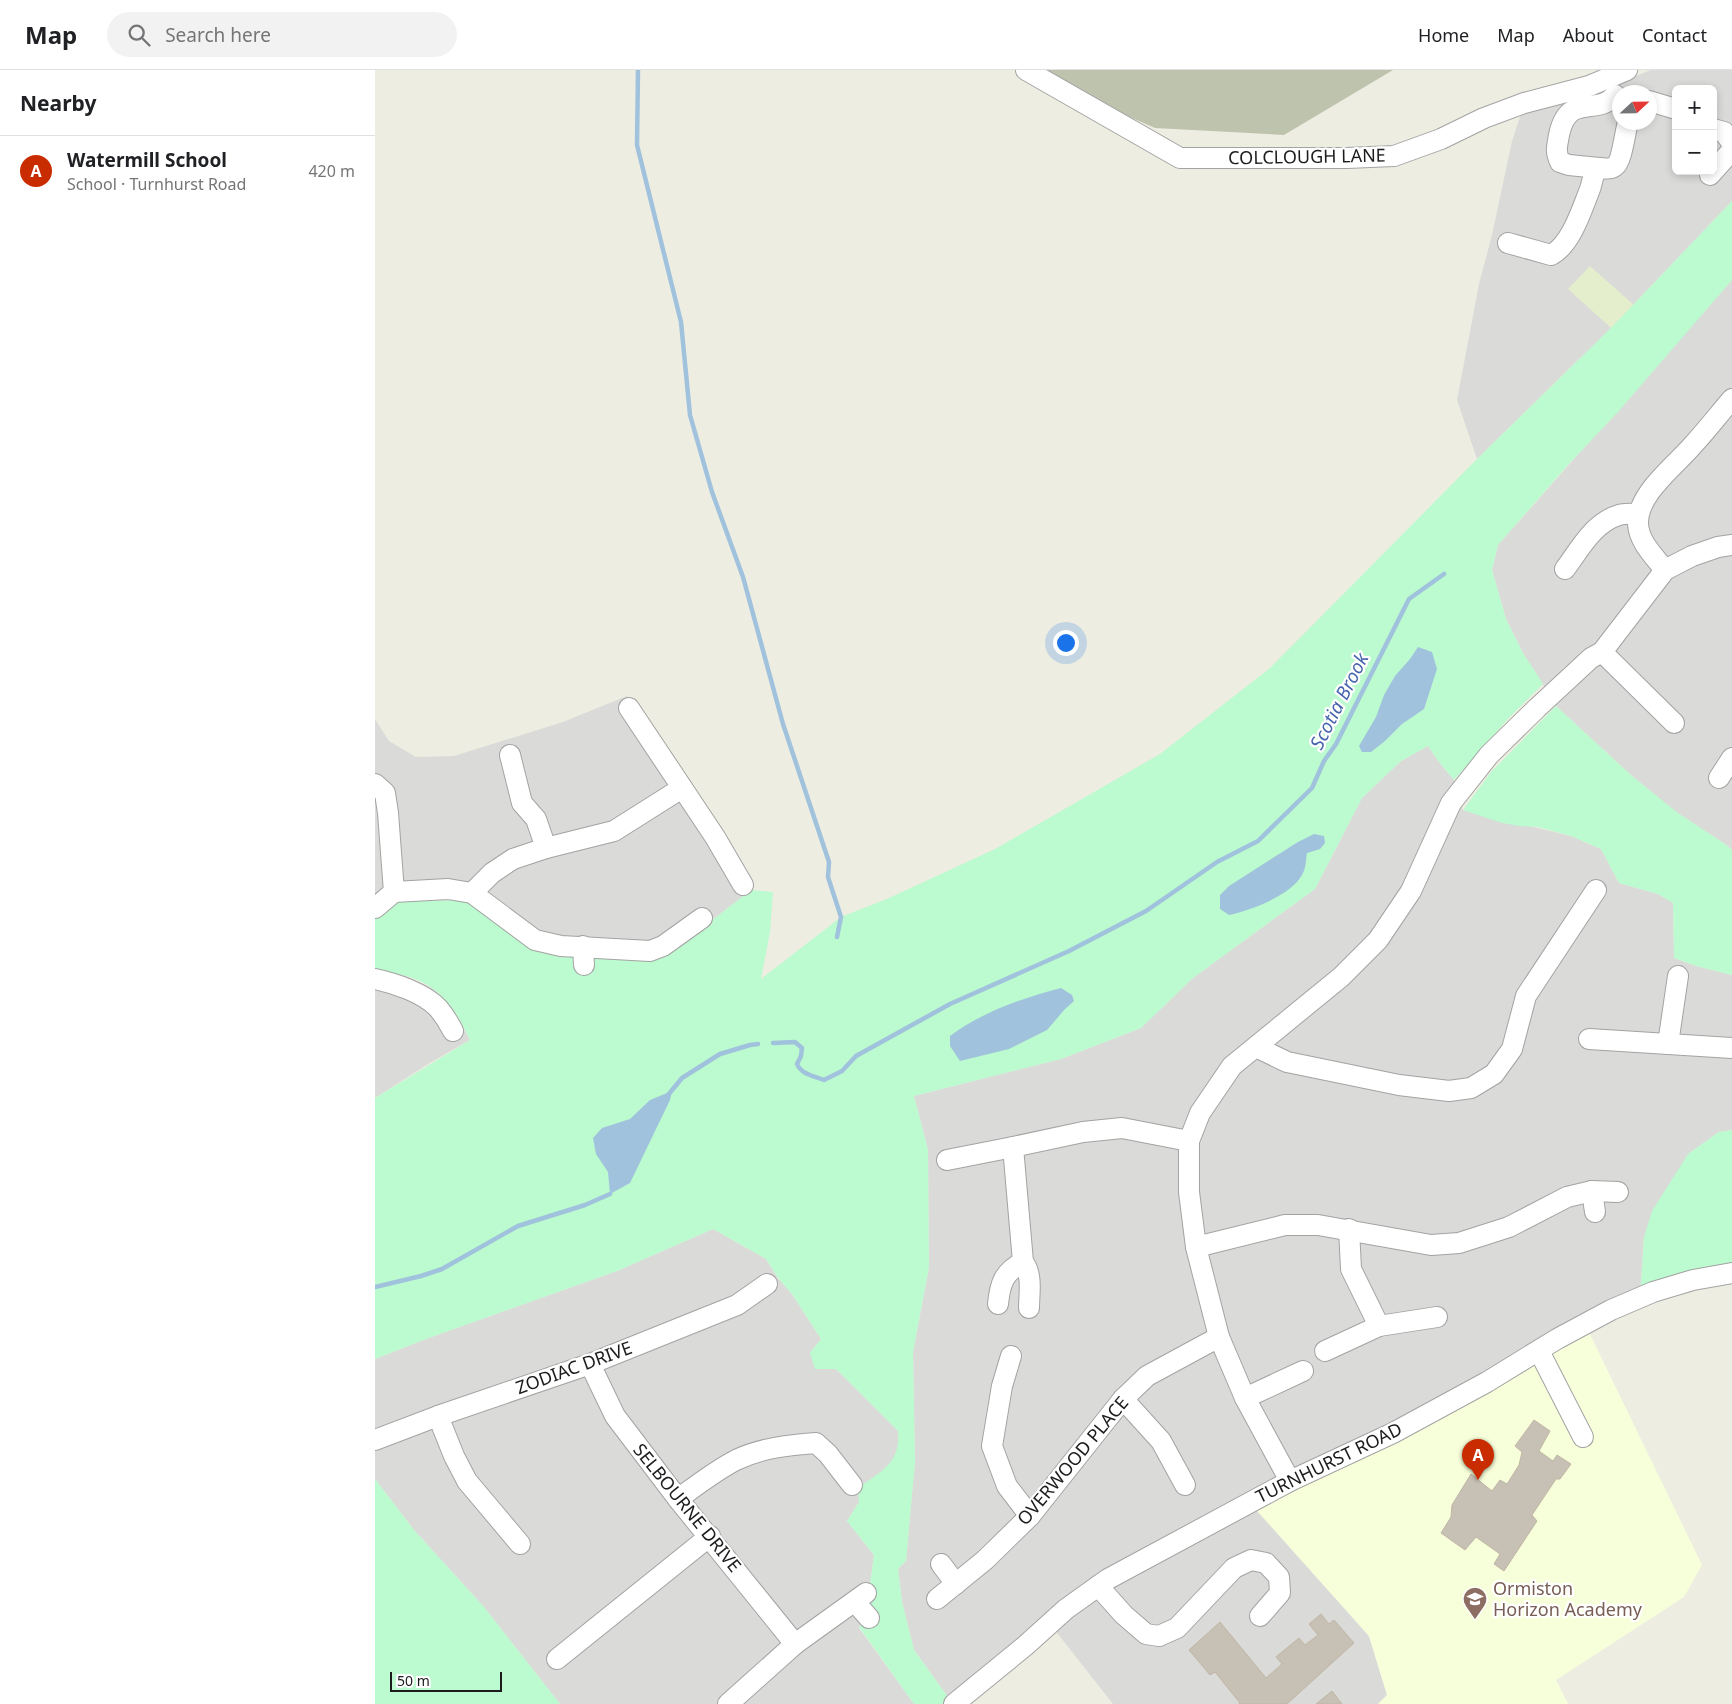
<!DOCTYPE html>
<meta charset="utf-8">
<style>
:root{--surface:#fff;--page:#f2f2f2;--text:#202124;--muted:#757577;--line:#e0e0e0;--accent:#c92c00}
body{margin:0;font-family:"Noto Sans",sans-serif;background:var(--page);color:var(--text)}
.controls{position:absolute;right:15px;top:15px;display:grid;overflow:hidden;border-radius:8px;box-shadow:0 2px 8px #0003}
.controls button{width:45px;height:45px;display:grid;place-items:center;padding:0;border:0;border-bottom:1px solid var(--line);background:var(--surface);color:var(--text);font:25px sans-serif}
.compass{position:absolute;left:1237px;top:15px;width:45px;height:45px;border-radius:50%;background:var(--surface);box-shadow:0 2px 8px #0003;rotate:68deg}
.scale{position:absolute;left:15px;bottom:12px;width:112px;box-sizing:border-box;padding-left:5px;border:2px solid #1c1c1c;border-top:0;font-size:14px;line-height:18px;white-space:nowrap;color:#1c1c1c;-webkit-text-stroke:4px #fff;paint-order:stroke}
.you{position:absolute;left:690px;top:572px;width:18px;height:18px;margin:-12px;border:4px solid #fff;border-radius:50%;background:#1a73e8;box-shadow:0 0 0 8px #1a73e833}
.badge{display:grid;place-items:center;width:32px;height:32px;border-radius:50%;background:var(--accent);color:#fff;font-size:16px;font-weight:700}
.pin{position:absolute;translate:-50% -41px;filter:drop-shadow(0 1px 2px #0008)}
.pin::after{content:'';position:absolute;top:26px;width:18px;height:15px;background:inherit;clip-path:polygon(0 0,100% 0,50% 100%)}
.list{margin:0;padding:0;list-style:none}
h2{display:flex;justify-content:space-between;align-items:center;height:65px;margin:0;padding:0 20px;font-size:21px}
h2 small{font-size:16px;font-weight:400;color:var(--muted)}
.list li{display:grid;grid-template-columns:32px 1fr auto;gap:15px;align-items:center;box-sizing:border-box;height:70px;padding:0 20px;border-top:1px solid var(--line)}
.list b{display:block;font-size:19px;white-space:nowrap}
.list p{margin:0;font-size:16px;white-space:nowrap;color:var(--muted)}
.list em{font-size:16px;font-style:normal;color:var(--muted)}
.icon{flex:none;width:28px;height:28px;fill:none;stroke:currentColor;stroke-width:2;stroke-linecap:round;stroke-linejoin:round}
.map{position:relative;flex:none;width:1357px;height:1634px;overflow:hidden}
header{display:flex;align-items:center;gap:30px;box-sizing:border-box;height:70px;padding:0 25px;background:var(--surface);border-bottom:1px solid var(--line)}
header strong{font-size:24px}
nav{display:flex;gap:28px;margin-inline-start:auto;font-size:18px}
.search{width:350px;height:45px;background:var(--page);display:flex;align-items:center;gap:12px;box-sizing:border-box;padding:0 18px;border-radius:28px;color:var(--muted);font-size:19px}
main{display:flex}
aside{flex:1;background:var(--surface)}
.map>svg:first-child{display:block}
</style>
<header>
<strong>Map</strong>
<div class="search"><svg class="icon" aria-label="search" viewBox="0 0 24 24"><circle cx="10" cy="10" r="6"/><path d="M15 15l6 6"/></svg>Search here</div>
<nav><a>Home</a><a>Map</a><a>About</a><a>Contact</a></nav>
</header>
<main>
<aside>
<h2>Nearby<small></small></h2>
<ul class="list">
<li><span class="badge">A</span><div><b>Watermill School</b><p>School · Turnhurst Road</p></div><em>420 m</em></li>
</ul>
</aside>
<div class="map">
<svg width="1357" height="1634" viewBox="0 0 1357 1634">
<rect width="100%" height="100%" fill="#eeede2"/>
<!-- residential -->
<g fill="#dadad9" fill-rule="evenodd">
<path d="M1276,0H1357V131L1236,258L1102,389L1082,330L1104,214L1117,165L1137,71L1148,38L1209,26ZM1301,19H1338V101H1301ZM1244,22H1274V52H1244Z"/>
<polygon points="1357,210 1357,780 1350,774 1303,744 1257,706 1181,636 1148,583 1131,549 1117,500 1123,475"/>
<polygon points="252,626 263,639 367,798 376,820 364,831 354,837 318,865 233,886 75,829 0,832 0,649 14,671 41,687 79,686 188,652"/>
<polygon points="1053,676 1064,692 1079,710 1088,740 1196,766 1226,779 1244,813 1283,824 1298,833 1299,888 1321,896 1357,905 1357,1060 1344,1062 1313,1084 1269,1167 1265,1228 875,1433 994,1566 1012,1625 1003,1634 738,1634 675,1554 578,1634 539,1580 527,1532 523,1499 531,1491 540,1390 538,1282 554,1197 553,1080 539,1026 686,989 766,958 818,908 940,819 987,728 1026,691"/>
<polygon points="0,900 27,904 57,918 77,936 95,970 53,994 0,1028"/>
<polygon points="338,1159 391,1189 403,1208 417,1224 446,1269 435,1283 461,1299 523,1361 524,1374 517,1393 484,1432 472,1451 499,1485 495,1515 501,1543 484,1558 539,1634 185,1634 109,1537 39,1460 0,1409 0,1289 51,1269 242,1201"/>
</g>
<!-- education -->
<polygon fill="#f7ffda" points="1210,1254 1327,1495 1309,1527 1181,1610 1193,1634 1003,1634 1012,1625 994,1566 875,1433"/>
<!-- construction -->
<polygon fill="#bec3ad" points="669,0 1018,0 909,65 780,58 732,37"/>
<!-- farmland -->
<polygon fill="#e4eecc" points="1215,196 1259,235 1236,258 1193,219"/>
<!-- park -->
<g fill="#bcfacf">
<path d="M1357,131V210L1243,342L1192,396L1123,475L1117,500L1131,549L1148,583L1168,614L1133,649L1079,710L1064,692L1053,676L1026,691L987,728L940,819L818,908L766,958L686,989L539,1026L553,1080L554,1197L538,1282L540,1392L531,1491L523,1499L527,1532L539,1580L578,1634H539L484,1557L501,1543L495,1533L500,1522L495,1515L499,1485L472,1451L484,1432L483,1418C506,1401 526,1393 523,1361L461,1299H440L435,1283L446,1269L417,1224L403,1208L391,1189L338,1159L242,1201L51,1269L0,1289V1028L95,970C72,921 53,907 0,900V832L91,830L213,886L318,865L376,820L398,822L395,862L386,909L466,847L514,828L620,779L785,684L895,598L1102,389L1236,258Z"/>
<polygon points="1181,636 1257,706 1303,743 1350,774 1357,780 1357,905 1321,896 1299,888 1298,833 1283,824 1244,813 1226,779 1196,766 1163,757 1144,756 1127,753 1088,740 1116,702"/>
<polygon points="1357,1060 1357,1203 1265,1228 1269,1167 1277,1141 1313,1084 1344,1062"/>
<polygon points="0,1409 39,1460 109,1537 185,1634 0,1634"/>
</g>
<!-- water -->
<g fill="#a0c2dd">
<polygon points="1043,577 1057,582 1062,599 1049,639 1027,654 1010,671 996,682 987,682 984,676 1001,647 1009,625 1020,606 1035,589"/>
<path d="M939,764L949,766L950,773L945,779L932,783C931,789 931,797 928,803C918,825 876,840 854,845L845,839V825L854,816L923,772Z"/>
<path d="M686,918L697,925L699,931L690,939L672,960L634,979L585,991L575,976V966C607,942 648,928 686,918Z"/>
<polygon points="297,1021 295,1030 255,1113 235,1124 233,1102 221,1084 218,1068 227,1058 255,1049 275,1030"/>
</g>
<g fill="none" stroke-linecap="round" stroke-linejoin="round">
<!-- stream -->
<g stroke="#a0c2dd" stroke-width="4.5">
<polyline points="263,0 262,75 306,252 315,345 337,422 368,507 408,654 454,792 453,807 466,847 462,867"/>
<path d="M398,973L420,972L427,978L426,986L422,994C426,1004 439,1006 449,1010L467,1001L481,986L575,934L694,881L771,841L842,792L883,771L937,718L949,691L961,674L1034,529L1069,504"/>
<polyline points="293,1025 307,1008 345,984 375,975 383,974"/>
<polyline points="0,1217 46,1206 67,1199 143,1156 210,1135 235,1124"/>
</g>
</g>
<!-- building -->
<g fill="#c6c0b5" stroke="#c0b6a4">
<polygon points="1159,1350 1175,1361 1164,1381 1178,1391 1182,1385 1196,1394 1185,1409 1181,1409 1157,1445 1162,1451 1129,1501 1119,1494 1125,1484 1101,1467 1090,1480 1066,1463 1076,1447 1077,1435 1096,1404 1117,1421 1125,1410 1132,1414 1144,1395 1147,1382 1140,1376"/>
<polygon points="946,1544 954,1554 959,1550 979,1573 912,1634 864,1634 865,1633 840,1602 835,1605 814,1580 845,1552 891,1608 907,1594 901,1587 924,1568 930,1575 943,1565 934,1554"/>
<polygon points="957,1621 967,1634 941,1634"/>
</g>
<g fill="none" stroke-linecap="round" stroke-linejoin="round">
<defs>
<g id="minor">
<polyline points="651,0 805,88 972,88 1019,86 1066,69 1109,48 1149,33 1214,16 1252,0"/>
<polyline points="1274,31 1301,39"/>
<polyline points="1338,59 1349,62 1357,73"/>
<path d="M1224,98L1194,95L1185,92C1180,81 1182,77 1184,65C1193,21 1223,47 1240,25"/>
<polyline points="1335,105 1357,80"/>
<path d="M1133,173L1176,185C1196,175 1207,139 1215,119C1218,111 1217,104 1224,98C1229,98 1236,100 1240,96C1247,91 1250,62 1253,52"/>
<path d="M1190,499C1205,479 1218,453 1244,445C1250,443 1257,444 1263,444"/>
<path d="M1290,500C1279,486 1264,472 1263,454C1262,424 1299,397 1317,376C1331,361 1344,344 1357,329"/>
<polyline points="1227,582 1299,653"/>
<polyline points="254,638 340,767 368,815"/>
<polyline points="135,685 147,733 161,749 171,778"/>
<polyline points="1344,708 1357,688"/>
<polyline points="0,714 10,723 13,743 19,822"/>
<polyline points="19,822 73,819 97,823 160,870 186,876 275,881 288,876 327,848"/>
<polyline points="97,823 117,803 138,789 171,778 239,761 307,718"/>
<polyline points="0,838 19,822"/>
<polyline points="208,876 209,895"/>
<path d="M0,909C19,913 49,923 63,938C69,945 74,953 78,961"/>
<polyline points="1214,969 1357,978"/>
<polyline points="1293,974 1303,906"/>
<polyline points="881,977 912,992 1024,1015 1074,1021 1096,1018 1119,1004 1137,979 1151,926 1221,820"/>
<polyline points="572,1090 638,1077"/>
<polyline points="1217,1121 1220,1142"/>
<polyline points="974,1159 976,1199 1004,1256"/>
<polyline points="821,1177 910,1155 943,1155 1056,1175 1084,1173 1134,1157 1192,1127 1217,1121 1243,1122"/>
<path d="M623,1234C625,1213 629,1202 648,1192"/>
<path d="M654,1238C654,1224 658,1204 648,1192L638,1077L708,1062L747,1058L814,1071"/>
<polyline points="950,1281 1004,1256 1062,1247"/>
<polyline points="1164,1281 1208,1367"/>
<polyline points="636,1286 627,1316 617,1376 632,1416 655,1446"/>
<polyline points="215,1294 240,1346 303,1429 420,1574 353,1634"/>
<polyline points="870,1328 928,1301"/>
<polyline points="748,1329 786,1371 810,1415"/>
<polyline points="63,1346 79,1386 92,1411 145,1474"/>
<polyline points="0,1370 63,1346 215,1294 362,1235 392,1214"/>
<polyline points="915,1411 870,1328 844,1267 821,1177 814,1122 814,1071 825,1043 857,996 966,907 1003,870 1036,821 1076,733 1114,685 1162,638 1216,588 1227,582 1290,500 1317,486 1343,477 1357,475"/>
<path d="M303,1429C322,1415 340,1401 361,1390C386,1378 414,1375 441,1373L453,1384L477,1415"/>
<polyline points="566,1494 581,1514"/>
<polyline points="723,1516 749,1545 771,1564 784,1566 802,1558 859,1498 876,1490 891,1493 904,1507 905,1523 885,1546"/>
<polyline points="562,1529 610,1490 655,1446 748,1329 772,1306 844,1267"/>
<polyline points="480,1532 494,1548"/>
<polyline points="420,1574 491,1523"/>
<polyline points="182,1589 335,1466"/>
<polyline points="579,1634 650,1576 691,1539 733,1509 915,1411 1018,1363 1112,1312 1182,1269 1236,1240 1278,1222 1318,1210 1357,1203"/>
</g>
</defs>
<!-- minor casing -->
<use href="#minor" stroke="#a3a3a3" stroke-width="22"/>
<!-- minor -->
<use href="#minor" stroke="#fff" stroke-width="20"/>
</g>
<!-- icons -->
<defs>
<symbol id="school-pin" viewBox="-11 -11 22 30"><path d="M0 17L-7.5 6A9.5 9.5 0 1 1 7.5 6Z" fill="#8d6e63" stroke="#fff"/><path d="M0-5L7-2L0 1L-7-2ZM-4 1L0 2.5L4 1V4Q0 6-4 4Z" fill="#fff"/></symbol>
</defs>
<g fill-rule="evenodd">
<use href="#school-pin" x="1086" y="1515" width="28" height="38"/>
</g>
<g text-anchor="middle" stroke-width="4.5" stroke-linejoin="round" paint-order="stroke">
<!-- street labels -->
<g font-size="18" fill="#1c1c1c" stroke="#fff">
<text transform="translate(932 87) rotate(-1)" y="6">COLCLOUGH LANE</text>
<text transform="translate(199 1298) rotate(-20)" y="6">ZODIAC DRIVE</text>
<text transform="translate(698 1391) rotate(-50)" y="6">OVERWOOD PLACE</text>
<text transform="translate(954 1393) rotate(-26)" y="6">TURNHURST ROAD</text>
<text transform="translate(312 1438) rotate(51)" y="6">SELBOURNE DRIVE</text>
</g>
<!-- education labels -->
<g font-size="18" fill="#785e54" stroke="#fff" text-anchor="start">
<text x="1118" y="1525">Ormiston<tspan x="1118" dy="21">Horizon Academy</tspan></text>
</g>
<!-- water labels -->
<g font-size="19" font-style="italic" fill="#4764ae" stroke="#fff">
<text transform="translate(964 631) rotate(-63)" y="7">Scotia Brook</text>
</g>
</g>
</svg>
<div class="controls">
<button>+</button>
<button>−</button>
</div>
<svg class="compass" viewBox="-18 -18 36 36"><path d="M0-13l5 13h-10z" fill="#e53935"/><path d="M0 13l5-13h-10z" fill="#757577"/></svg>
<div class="scale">50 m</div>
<div class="you"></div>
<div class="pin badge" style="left:1103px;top:1410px">A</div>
</div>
</main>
